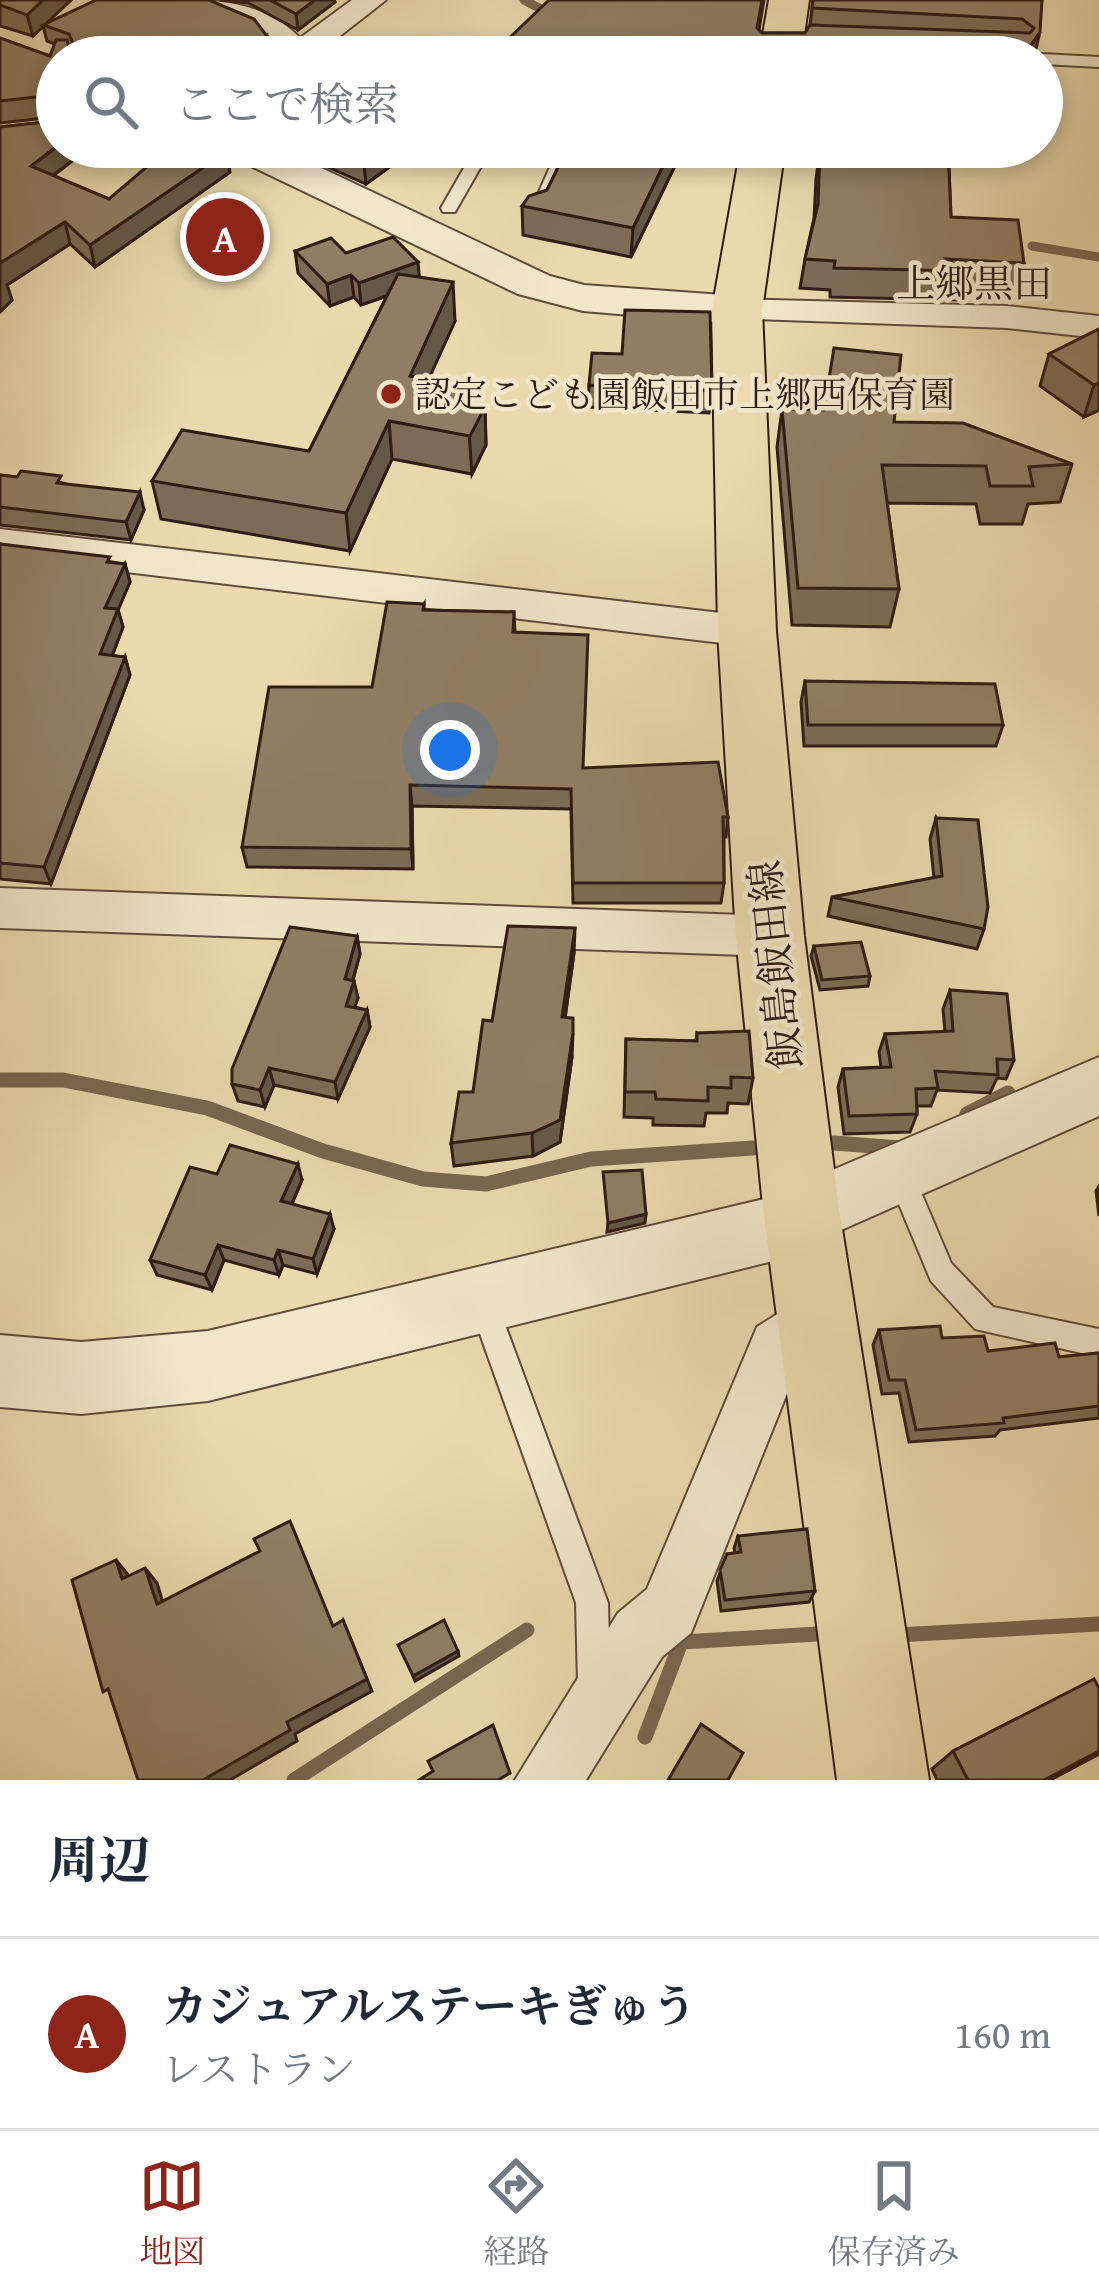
<!DOCTYPE html>
<html lang="ja">
<meta charset="utf-8">
<style>
:root{--surface:#fff;--page:#f6f6f7;--text:#1f2937;--muted:#747a83;--line:#e0e1e3;--accent:#8f2418}
body{margin:0;font-family:"Gentium Book Plus","Noto Serif JP",serif;background:var(--page);color:var(--text)}
.you{position:absolute;left:450px;top:750px;width:42px;height:42px;margin:-30px;border:9px solid #fff;border-radius:50%;background:#1a73e8;box-shadow:0 0 0 18px #1a73e833}
.badge{display:grid;place-items:center;width:78px;height:78px;border-radius:50%;background:var(--accent);color:#fff;font-size:39px;font-weight:700}
.pin{position:absolute;translate:-50% -50%;border:6px solid #fff;box-shadow:0 3px 12px #0006}
.list{margin:0;padding:0;list-style:none}
h2{display:flex;justify-content:space-between;align-items:center;height:156px;margin:0;padding:0 48px;font-size:51px}
h2 small{font-size:39px;font-weight:400;color:var(--muted)}
.list li{display:grid;grid-template-columns:78px 1fr auto;gap:36px;align-items:center;box-sizing:border-box;height:192px;padding:0 48px;border-top:3px solid var(--line)}
.list b{display:block;font-size:45px;white-space:nowrap}
.list p{margin:0;font-size:39px;white-space:nowrap;color:var(--muted)}
.list em{font-size:39px;font-style:normal;color:var(--muted)}
.icon{flex:none;width:66px;height:66px;fill:none;stroke:currentColor;stroke-width:2;stroke-linecap:round;stroke-linejoin:round}
.map{position:relative;flex:none;width:1099px;height:1780px;overflow:hidden}
.search{position:absolute;background:var(--surface);box-shadow:0 6px 18px #0003;left:36px;right:36px;top:36px;height:132px;display:flex;align-items:center;gap:30px;box-sizing:border-box;padding:0 42px;border-radius:66px;color:var(--muted);font-size:45px}
.sheet{height:348px;background:var(--surface)}
nav{display:flex;justify-content:space-around;align-items:center;box-sizing:border-box;height:168px;border-top:3px solid var(--line);background:var(--surface);font-size:33px;color:var(--muted)}
nav a{display:grid;justify-items:center;gap:6px}
nav .on{color:var(--accent)}
.map>svg:first-child{display:block}
</style>
<div class="map">
<svg width="1099" height="1780" viewBox="0 0 1099 1780">
<rect width="100%" height="100%" fill="#e9d9ad"/>
<filter id="stains"><feTurbulence type="fractalNoise" baseFrequency=".00167" numOctaves="4"/><feColorMatrix values="0 0 0 0 .2 0 0 0 0 .09 0 0 0 0 .02 0 0 0 .5 -.17"/></filter>
<radialGradient id="worn" r=".72"><stop offset=".6" stop-color="#630" stop-opacity="0"/><stop offset="1" stop-color="#630" stop-opacity=".3"/></radialGradient>
<g fill="none" stroke-linecap="round" stroke-linejoin="round">
<!-- stream-far1 -->
<g stroke="#796751" stroke-width="9">
<polyline points="524,0 554,16"/>
<polyline points="1032,246 1099,257"/>
</g>
<!-- stream -->
<g stroke="#796751" stroke-width="15">
<polyline points="0,1080 63,1080 207,1108 323,1151 423,1179 486,1184 591,1159 753,1148"/>
<polyline points="967,1114 1008,1093"/>
<polyline points="834,1143 900,1148"/>
<polyline points="896,1635 1099,1624"/>
<polyline points="645,1737 681,1642 818,1634"/>
<polyline points="294,1780 527,1630"/>
</g>
<defs>
<g id="service">
<polygon points="1042,54 1099,57 1099,67 1042,64 1042,57 1036,57"/>
<polygon points="476,147 492,147 455,212 443,212 441,208"/>
<polygon points="559,147 575,147 549,205 535,209 533,205"/>
<polygon points="899,1161 909,1164 951,1263 993,1307 1099,1329 1099,1357 975,1329 931,1281 886,1173 889,1164"/>
<polygon points="483,1289 493,1293 497,1303 608,1603 610,1684 605,1695 594,1700 583,1695 578,1684 576,1603 469,1303 473,1293"/>
</g>
<g id="minor">
<path d="M185,0C230,0 268,6 300,38L352,0H386L313,57H279L259,31Z"/>
<polygon points="737,299 1007,306 1099,316 1099,338 1007,328 724,318 719,310 724,302"/>
<polygon points="0,529 747,616 762,620 768,631 762,642 747,646 0,557"/>
<polygon points="0,888 770,916 787,922 794,936 787,950 770,956 0,928"/>
<polygon points="815,1290 835,1298 843,1317 835,1336 798,1366 691,1633 662,1657 586,1780 515,1780 618,1613 647,1589 757,1327"/>
</g>
<g id="tertiary">
<polygon points="224,147 277,147 550,276 584,285 737,296 753,300 759,310 753,320 737,324 583,311 518,294 230,156"/>
<polygon points="1099,1057 1099,1116 769,1262 208,1401 81,1414 0,1407 0,1335 81,1342 208,1331 764,1199"/>
</g>
<g id="primary">
<polygon points="769,0 809,0 801,57 759,57"/>
<polygon points="741,147 785,147 762,310 776,631 804,936 840,1216 929,1780 837,1780 764,1216 736,936 718,631 712,310"/>
</g>
</defs>
<!-- service casing -->
<use href="#service" stroke="#5e4b3a" stroke-width="4"/>
<!-- minor casing -->
<use href="#minor" stroke="#5e4b3a" stroke-width="4"/>
<!-- tertiary casing -->
<use href="#tertiary" stroke="#5e4b3a" stroke-width="4"/>
<!-- primary casing -->
<use href="#primary" stroke="#2f1c14" stroke-width="4"/>
<!-- service -->
<use href="#service" fill="#f1e6ca" fill-rule="evenodd"/>
<!-- minor -->
<use href="#minor" fill="#f1e6ca" fill-rule="evenodd"/>
<!-- tertiary -->
<use href="#tertiary" fill="#f1e6ca" fill-rule="evenodd"/>
<!-- primary -->
<use href="#primary" fill="#e9d9ad" fill-rule="evenodd"/>
</g>
<!-- wall -->
<g fill="#7c6c56" stroke="#2f1c14" stroke-width="3">
<polygon points="0,0 71,0 46,23 267,36 275,57 76,57 72,50 69,49 57,57 80,155 53,176 109,199 230,172 95,267 70,244 7,285 12,300 0,312 0,127 55,121 55,117 0,123 0,39 50,56 55,44 47,41 43,26 33,36 0,26"/>
<polygon points="220,0 334,0 335,2 298,30 248,3"/>
<polygon points="764,0 759,30 762,33 805,33 810,25 813,0 1042,0 1034,57 502,57 502,45"/>
<polygon points="283,147 417,147 366,184"/>
<polygon points="568,147 684,147 631,257 523,235 522,206 547,190"/>
<polygon points="857,147 954,147 949,168 951,217 1024,263 1017,292 959,289 956,300 830,297 830,290 800,288 805,259 814,218 816,179 820,150 857,152"/>
<polygon points="295,251 346,253 419,277 455,321 428,379 449,383 450,391 472,404 485,407 486,445 472,474 392,459 350,551 161,519 152,481 309,451 387,296 361,305 354,297 330,306 298,273"/>
<polygon points="1099,329 1099,410 1084,417 1040,386 1049,354"/>
<polygon points="589,385 712,391 709,413 588,407"/>
<polygon points="782,409 824,410 894,422 1072,464 1060,502 1028,504 1022,524 980,524 976,504 887,503 899,589 890,627 792,625 777,447"/>
<polygon points="0,475 63,483 144,510 131,540 0,525"/>
<polygon points="0,544 125,564 130,582 118,610 123,627 112,656 125,657 130,675 51,884 0,879"/>
<polygon points="424,604 424,610 514,612 515,633 583,768 728,817 726,837 724,837 724,883 721,903 573,903 571,809 412,806 413,869 247,867 242,847 372,687"/>
<polygon points="805,681 1003,725 996,746 804,746 801,702"/>
<polygon points="936,818 984,929 977,949 828,916 832,897 934,878 930,839"/>
<polygon points="357,936 360,954 353,980 358,998 354,1007 367,1010 370,1027 338,1099 274,1085 265,1107 238,1101 232,1084"/>
<polygon points="814,946 870,976 868,986 820,990 811,956"/>
<polygon points="574,953 565,1017 572,1057 560,1142 533,1156 454,1166 451,1143 473,1092 492,1021"/>
<polygon points="950,990 1014,1060 1006,1079 997,1078 990,1093 937,1090 931,1106 917,1106 917,1114 910,1132 844,1134 838,1087 843,1069 881,1067 879,1052 885,1034 945,1032 943,1009"/>
<polygon points="697,1033 753,1078 748,1104 728,1103 727,1113 706,1113 704,1126 653,1125 653,1118 624,1117 626,1039 696,1041"/>
<polygon points="217,1174 302,1180 292,1204 334,1229 317,1274 283,1265 279,1275 224,1260 212,1290 157,1275 150,1260"/>
<polygon points="1099,1186 1099,1216 1096,1191"/>
<polygon points="879,1330 942,1338 988,1351 1059,1357 1099,1353 1099,1418 1000,1430 995,1436 909,1442 899,1393 882,1394 873,1345"/>
<polygon points="738,1536 815,1591 809,1602 721,1611 717,1581 727,1554 735,1553 734,1548"/>
<polygon points="1099,1688 1099,1754 1050,1780 937,1780 932,1769 953,1751"/>
</g>
<!-- shaded-wall -->
<g fill="#655846" stroke="#2f1c14" stroke-width="3">
<polygon points="43,0 71,0 33,36 27,15"/>
<polygon points="315,0 334,0 335,2 298,30 296,14"/>
<polygon points="1040,32 1034,57 1023,57"/>
<polygon points="267,36 268,46 273,43 275,57 252,57"/>
<polygon points="555,39 555,57 540,57 540,54"/>
<polygon points="57,147 78,147 80,155 36,188 31,166"/>
<polygon points="390,147 417,147 366,184 364,165"/>
<polygon points="672,147 684,147 631,257 633,228"/>
<polygon points="227,151 230,172 95,267 90,245"/>
<polygon points="65,222 70,244 7,285 12,300 0,312 0,263"/>
<polygon points="418,262 420,284 361,305 359,283"/>
<polygon points="351,275 354,297 330,306 327,284"/>
<polygon points="453,282 455,321 413,414 410,376"/>
<polygon points="1099,383 1099,410 1084,417 1094,385"/>
<polygon points="472,395 473,429 485,407 486,445 472,474 467,404"/>
<polygon points="389,421 392,459 350,551 346,513"/>
<polygon points="140,492 144,510 131,540 126,522"/>
<polygon points="125,564 130,582 118,610 123,627 106,672 100,654 105,608"/>
<polygon points="125,657 130,675 51,884 44,867"/>
<polygon points="410,785 412,806 413,869 411,849"/>
<polygon points="575,928 574,953 562,1041 562,1017"/>
<polygon points="357,936 360,954 348,997 345,979"/>
<polygon points="354,981 358,998 349,1023 346,1006"/>
<polygon points="367,1010 370,1027 338,1099 335,1082"/>
<polygon points="573,1033 572,1057 560,1142 533,1156 532,1133"/>
<polygon points="269,1068 274,1085 265,1107 260,1090"/>
<polygon points="298,1164 302,1180 286,1217 281,1201"/>
<polygon points="330,1214 334,1229 317,1274 313,1259"/>
<polygon points="646,1214 645,1223 607,1232 608,1223"/>
<polygon points="218,1245 224,1260 212,1290 205,1275"/>
<polygon points="278,1250 283,1265 279,1275 274,1260"/>
<polygon points="116,1560 129,1576 122,1579"/>
<polygon points="145,1568 157,1583 168,1619 157,1604"/>
<polygon points="343,1620 372,1691 295,1734 297,1741 230,1780 203,1780 287,1722"/>
<polygon points="458,1651 459,1656 415,1681 413,1676"/>
<polygon points="1099,1751 1099,1754 1050,1780 1044,1780"/>
</g>
<!-- building -->
<g fill="#907e64" stroke="#2f1c14" stroke-width="3">
<polygon points="0,0 43,0 27,15 0,5"/>
<polygon points="96,0 209,0 254,19 267,36 263,38 273,43 252,57 108,57 73,43 69,34 43,25"/>
<polygon points="270,0 315,0 296,14"/>
<polygon points="549,0 762,0 757,28 762,33 805,33 810,25 1030,33 1034,28 1022,19 812,8 813,0 1042,0 1040,32 1023,57 803,57 803,55 796,54 796,47 723,42 716,57 612,57 615,51 555,39 540,54 502,45"/>
<polygon points="0,38 50,56 56,40 67,40 71,57 57,57 57,146 31,166 109,199 170,147 215,147 227,151 90,245 65,222 0,263 0,127 55,121 55,95 0,101"/>
<polygon points="323,147 390,147 364,165"/>
<polygon points="568,147 672,147 633,228 522,206 529,196 547,190"/>
<polygon points="862,147 948,147 951,217 1018,220 1024,263 947,259 963,271 834,268 835,261 805,259 818,204 820,150 861,152"/>
<polygon points="393,237 418,262 359,283 351,275 327,284 295,251 331,238 346,253"/>
<polygon points="398,274 453,282 410,376 449,383 446,390 472,395 467,404 485,407 470,436 389,421 346,513 152,481 182,430 309,451"/>
<polygon points="625,310 710,312 712,391 589,385 592,353 622,354"/>
<polygon points="1099,329 1099,383 1094,385 1049,354"/>
<polygon points="834,348 901,355 894,422 963,423 1072,464 1029,467 1033,486 990,486 986,466 882,465 899,589 798,588 782,409 824,410"/>
<polygon points="21,471 61,476 57,483 140,492 126,522 0,507 0,475 17,477"/>
<polygon points="0,544 110,557 107,562 125,564 105,608 118,609 100,654 125,657 44,867 0,863"/>
<polygon points="387,602 424,604 423,610 514,612 513,632 588,635 583,768 718,762 728,817 723,817 724,883 573,883 571,789 410,785 411,849 242,847 269,687 372,687"/>
<polygon points="805,681 995,684 1003,725 808,725"/>
<polygon points="936,818 978,820 988,907 984,929 832,897 942,876"/>
<polygon points="508,926 575,928 562,1017 573,1018 573,1033 560,1120 532,1133 451,1143 459,1092 473,1092 483,1020 492,1021"/>
<polygon points="290,927 357,936 345,979 354,981 346,1006 367,1010 335,1082 269,1068 260,1090 232,1084 232,1069"/>
<polygon points="861,942 870,976 822,980 814,946"/>
<polygon points="950,990 1007,994 1014,1060 997,1059 998,1075 935,1071 938,1088 916,1089 917,1114 849,1116 843,1069 891,1067 885,1034 953,1031"/>
<polygon points="749,1031 753,1078 731,1077 731,1088 708,1087 708,1101 656,1099 655,1092 625,1092 626,1039 697,1041 697,1033"/>
<polygon points="230,1145 298,1164 281,1201 330,1214 313,1259 278,1250 274,1260 218,1245 205,1275 150,1260 190,1167 217,1174"/>
<polygon points="642,1170 646,1214 608,1223 603,1172"/>
<polygon points="940,1326 942,1338 984,1336 988,1351 1055,1343 1059,1357 1099,1353 1099,1406 1003,1418 1004,1423 916,1430 905,1380 889,1380 879,1330"/>
<polygon points="290,1521 333,1626 343,1620 367,1679 287,1722 290,1730 203,1780 138,1780 108,1689 103,1692 72,1580 116,1560 122,1579 145,1568 157,1604 260,1551 254,1539"/>
<polygon points="807,1529 815,1591 725,1600 720,1570 727,1554 741,1552 738,1536"/>
<polygon points="444,1620 458,1651 413,1676 398,1645"/>
<polygon points="1094,1679 1099,1688 1099,1751 1044,1780 968,1780 953,1751"/>
<polygon points="701,1724 743,1753 728,1780 668,1780"/>
<polygon points="493,1725 510,1773 498,1780 419,1780 433,1771 428,1761"/>
</g>
<!-- markers -->
<circle fill="#8f2418" stroke="#f1e6ca" stroke-width="4.5" cx="391" cy="394" r="12"/>
<g text-anchor="middle" stroke-width="9" stroke-linejoin="round" paint-order="stroke">
<!-- far-poi labels -->
<g font-size="36" fill="#2f1c14" stroke="#f1e6ca" text-anchor="start">
<text x="415" y="407">認定こども園飯田市上郷西保育園</text>
</g>
<!-- far-quarter labels -->
<g font-size="39" fill="#2f1c14" stroke="#f1e6ca">
<text x="974" y="297">上郷黒田</text>
</g>
<!-- street labels -->
<g font-size="42" fill="#2f1c14" stroke="#f1e6ca">
<text transform="translate(775 965) rotate(-96)" y="15">飯島飯田線</text>
</g>
</g>
<rect width="100%" height="100%" filter="url(#stains)"/>
<rect width="100%" height="100%" fill="url(#worn)"/>
</svg>
<div class="you"></div>
<div class="pin badge" style="left:225px;top:237px">A</div>
<div class="search"><svg class="icon" aria-label="search" viewBox="0 0 24 24"><circle cx="10" cy="10" r="6"/><path d="M15 15l6 6"/></svg>ここで検索</div>
</div>
<section class="sheet">
<h2>周辺<small></small></h2>
<ul class="list">
<li><span class="badge">A</span><div><b>カジュアルステーキぎゅう</b><p>レストラン</p></div><em>160 m</em></li>
</ul>
</section>
<nav>
<a class="on"><svg class="icon" aria-label="map" viewBox="0 0 24 24"><path d="M3 6l6-2 6 2 6-2v14l-6 2-6-2-6 2zM9 4v14M15 6v14"/></svg>地図</a>
<a><svg class="icon" aria-label="directions" viewBox="0 0 24 24"><path d="M12 3l9 9-9 9-9-9zM9 14v-3h6M13 9l2 2-2 2"/></svg>経路</a>
<a><svg class="icon" aria-label="saved" viewBox="0 0 24 24"><path d="M7 4h10v16l-5-4-5 4z"/></svg>保存済み</a>
</nav>
